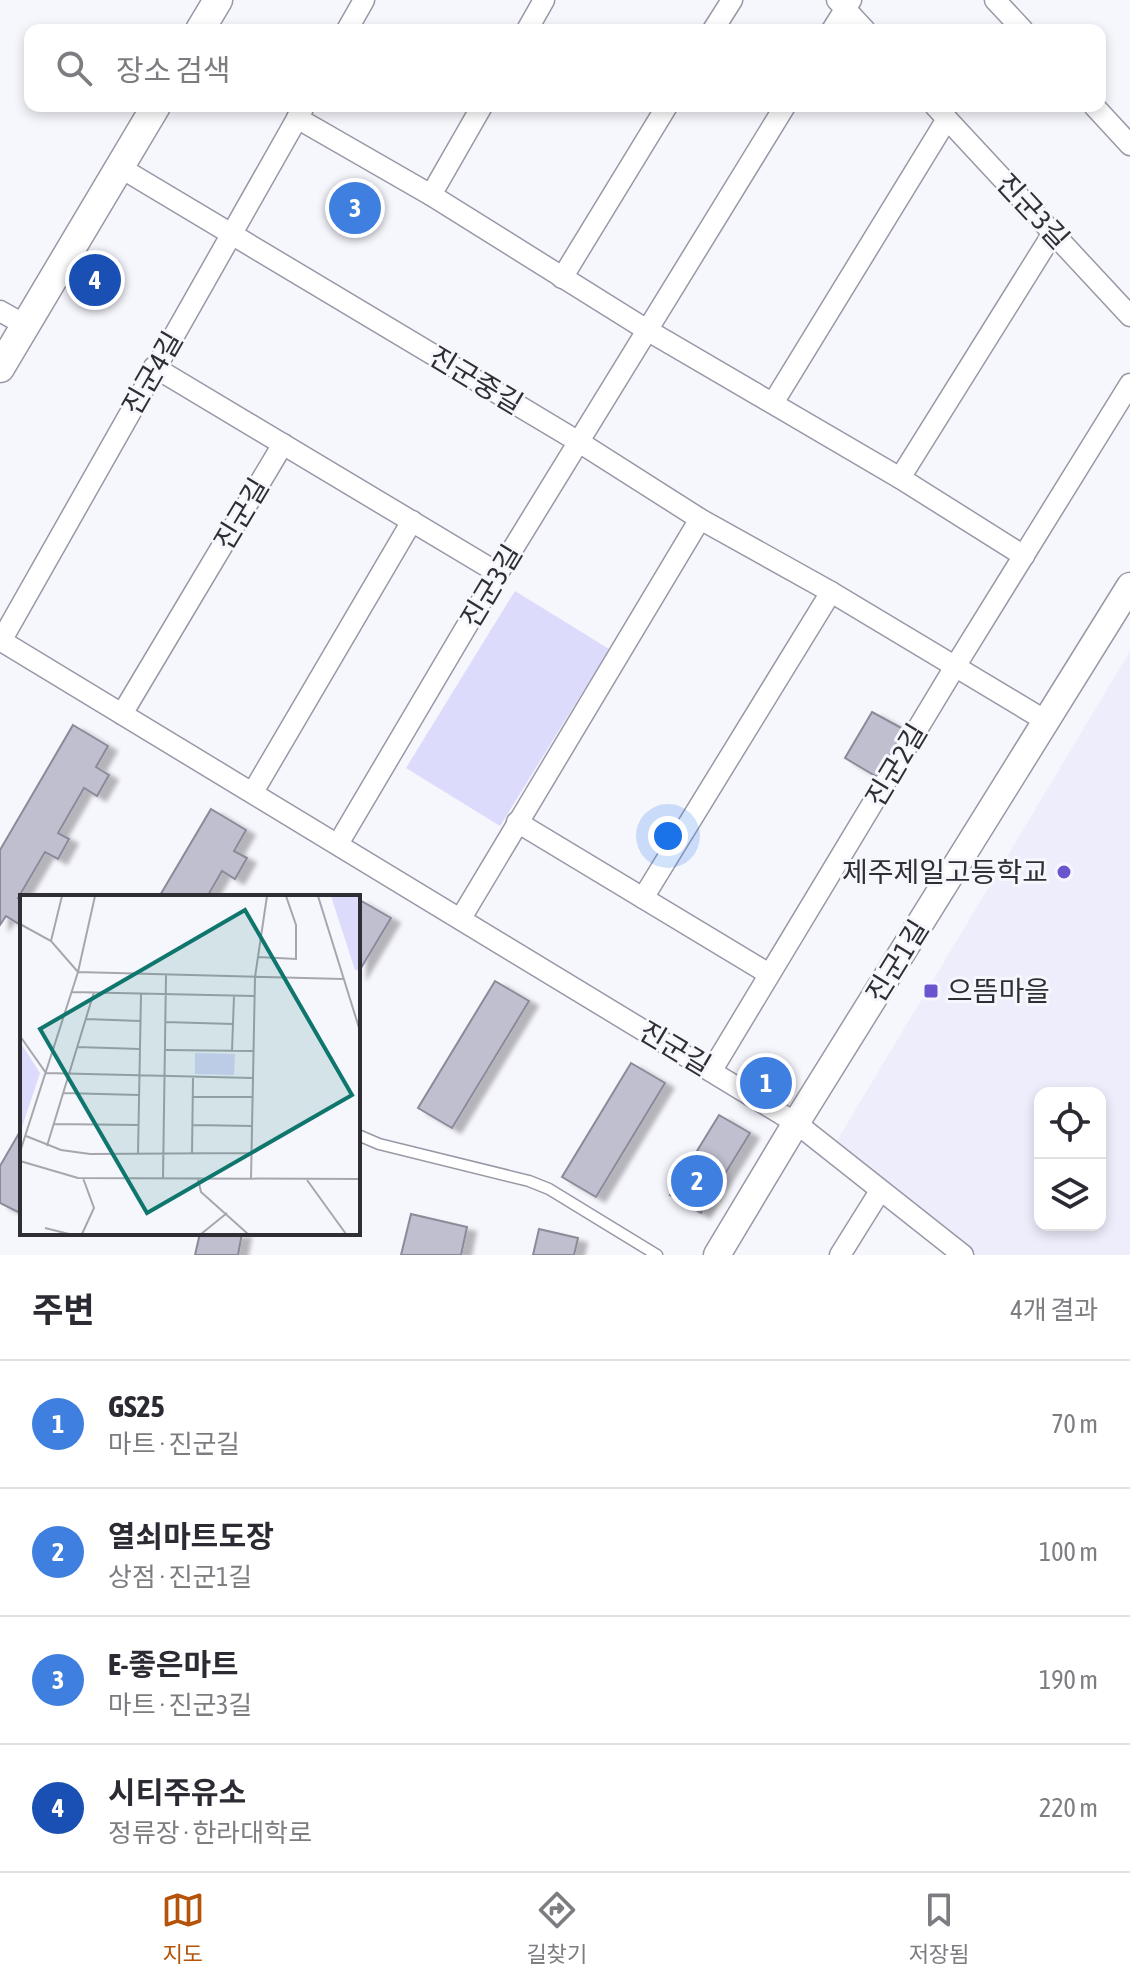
<!DOCTYPE html>
<html lang="ko">
<meta charset="utf-8">
<style>
:root{--surface:#fff;--page:#f7f7f7;--text:#2b2b33;--muted:#7c7c81;--line:#e1e1e2;--accent:#b45309}
body{margin:0;font-family:"Asap Condensed","Noto Sans KR",sans-serif;background:var(--page);color:var(--text)}
.controls{position:absolute;right:24px;bottom:24px;display:grid;overflow:hidden;border-radius:16px;box-shadow:0 4px 12px #0003}
.controls button{width:72px;height:72px;display:grid;place-items:center;padding:0;border:0;border-bottom:2px solid var(--line);background:var(--surface);color:var(--text);font:40px sans-serif}
.you{position:absolute;left:668px;top:836px;width:28px;height:28px;margin:-20px;border:6px solid #fff;border-radius:50%;background:#1a73e8;box-shadow:0 0 0 12px #1a73e833}
.badge{display:grid;place-items:center;width:52px;height:52px;border-radius:50%;background:var(--accent);color:#fff;font-size:26px;font-weight:700}
.pin{position:absolute;translate:-50% -50%;border:4px solid #fff;box-shadow:0 2px 8px #0006}
.list{margin:0;padding:0;list-style:none}
h2{display:flex;justify-content:space-between;align-items:center;height:104px;margin:0;padding:0 32px;font-size:34px}
h2 small{font-size:26px;font-weight:400;color:var(--muted)}
.list li{display:grid;grid-template-columns:52px 1fr auto;gap:24px;align-items:center;box-sizing:border-box;height:128px;padding:0 32px;border-top:2px solid var(--line)}
.list b{display:block;font-size:30px;white-space:nowrap}
.list p{margin:0;font-size:26px;white-space:nowrap;color:var(--muted)}
.list em{font-size:26px;font-style:normal;color:var(--muted)}
.icon{flex:none;width:44px;height:44px;fill:none;stroke:currentColor;stroke-width:2;stroke-linecap:round;stroke-linejoin:round}
.map{position:relative;flex:none;width:1130px;height:1255px;overflow:hidden}
.search{position:absolute;background:var(--surface);box-shadow:0 4px 12px #0003;left:24px;right:24px;top:24px;height:88px;display:flex;align-items:center;gap:20px;box-sizing:border-box;padding:0 28px;border-radius:16px;color:var(--muted);font-size:30px}
.sheet{height:616px;background:var(--surface)}
nav{display:flex;justify-content:space-around;align-items:center;box-sizing:border-box;height:112px;border-top:2px solid var(--line);background:var(--surface);font-size:22px;color:var(--muted)}
nav a{display:grid;justify-items:center;gap:4px}
nav .on{color:var(--accent)}
.map>svg:first-child{display:block}
</style>
<div class="map">
<svg width="1130" height="1255" viewBox="0 0 1130 1255">
<defs>
<filter id="shadow"><feDropShadow dx="9" dy="5" stdDeviation="2" flood-color="#0004"/></filter>
</defs>
<rect width="100%" height="100%" fill="#f6f6fd"/>
<!-- built -->
<path fill="#eeedfc" fill-rule="evenodd" d="M1130,651V1255H975L835,1144ZM1040,1093H1100V1225H1040Z"/>
<!-- park -->
<polygon fill="#dcdbfc" points="515,591 609,649 500,826 406,768"/>
<!-- building -->
<g fill="#bfbfcf" stroke="#8a8a99" stroke-width="2" filter="url(#shadow)">
<polygon points="872,712 905,730 877,777 845,758"/>
<polygon points="73,725 108,746 96,767 109,775 97,796 84,788 58,833 69,839 58,859 45,852 18,898 22,900 22,918 19,924 6,916 0,925 0,850"/>
<polygon points="211,809 246,830 234,851 247,858 235,879 222,871 207,897 159,897"/>
<polygon points="358,899 391,918 358,973"/>
<polygon points="495,981 529,1001 452,1128 418,1108"/>
<polygon points="631,1063 665,1083 596,1197 562,1177"/>
<polygon points="719,1115 750,1133 701,1213 670,1195"/>
<polygon points="22,1128 22,1206 18,1212 0,1203 0,1166"/>
<polygon points="411,1214 467,1227 461,1255 401,1255"/>
<polygon points="539,1229 578,1238 574,1255 533,1255"/>
<polygon points="200,1233 242,1233 238,1255 195,1255"/>
</g>
<g fill="none" stroke-linecap="round" stroke-linejoin="round">
<defs>
<polyline id="service" points="358,1135 379,1144 529,1181 549,1189 657,1255"/>
<g id="minor">
<polyline points="837,0 865,30"/>
<polyline points="995,0 1023,30"/>
<polyline points="347,30 364,0"/>
<polyline points="527,30 544,0"/>
<polyline points="713,30 732,0"/>
<polyline points="832,30 851,0"/>
<polyline points="935,106 1130,316"/>
<polyline points="1094,106 1130,145"/>
<polyline points="297,118 431,195 647,330 900,478 1024,556"/>
<polyline points="121,168 579,442 700,519 831,592 1046,721"/>
<polyline points="431,195 482,106"/>
<polyline points="562,278 667,106"/>
<polyline points="0,311 25,325"/>
<polyline points="154,367 498,573"/>
<polyline points="773,403 947,119"/>
<polyline points="900,478 1053,233"/>
<polyline points="0,640 796,1123 963,1255"/>
<polyline points="1,641 303,108"/>
<polyline points="122,714 283,444"/>
<polyline points="253,792 412,521"/>
<polyline points="517,822 769,974"/>
<polyline points="338,844 498,573 785,106"/>
<polyline points="643,898 831,592"/>
<polyline points="461,918 700,519"/>
<polyline points="712,1070 956,665 1130,384"/>
<polyline points="840,1255 880,1191"/>
</g>
<polyline id="tertiary" points="717,1255 796,1123 1130,586"/>
<g id="secondary">
<polyline points="200,30 218,0"/>
<polyline points="0,368 156,106"/>
</g>
</defs>
<!-- service casing -->
<use href="#service" stroke="#9998a7" stroke-width="13"/>
<!-- minor casing -->
<use href="#minor" stroke="#9998a7" stroke-width="23"/>
<!-- tertiary casing -->
<use href="#tertiary" stroke="#9998a7" stroke-width="29"/>
<!-- secondary casing -->
<use href="#secondary" stroke="#9998a7" stroke-width="31"/>
<!-- service -->
<use href="#service" stroke="#fff" stroke-width="10"/>
<!-- minor -->
<use href="#minor" stroke="#fff" stroke-width="20"/>
<!-- tertiary -->
<use href="#tertiary" stroke="#fff" stroke-width="26"/>
<!-- secondary -->
<use href="#secondary" stroke="#fff" stroke-width="28"/>
</g>
<!-- markers -->
<g fill="#6a55ce" stroke="#f6f6fd" stroke-width="3">
<circle cx="1064" cy="872" r="8"/>
<rect x="923" y="983" width="16" height="16" rx="4"/>
</g>
<g text-anchor="middle" stroke-width="6" stroke-linejoin="round" paint-order="stroke">
<!-- street labels -->
<g font-size="28" fill="#2e2e34" stroke="#f6f6fd">
<text transform="translate(1033 211) rotate(47)" y="10">진군3길</text>
<text transform="translate(152 373) rotate(-60)" y="10">진군4길</text>
<text transform="translate(476 380) rotate(31)" y="10">진군중길</text>
<text transform="translate(241 514) rotate(-59)" y="10">진군길</text>
<text transform="translate(491 586) rotate(-59)" y="10">진군3길</text>
<text transform="translate(896 765) rotate(-59)" y="10">진군2길</text>
<text transform="translate(897 961) rotate(-58)" y="10">진군1길</text>
<text transform="translate(675 1048) rotate(31)" y="10">진군길</text>
</g>
<!-- poi labels -->
<g font-size="28" fill="#2e2e34" stroke="#f6f6fd" text-anchor="end">
<text x="1048" y="882">제주제일고등학교</text>
<text x="947" y="1001" text-anchor="start">으뜸마을</text>
</g>
</g>
<!-- overview -->
<g transform="translate(20 895)">
<rect width="340" height="340" fill="#f6f6fd"/>
<path d="M311,1H340V75H335ZM0,147L20,178L0,238ZM175,158L215,159L214,180L175,179Z" fill="#dcdbfc"/>
<path fill="none" stroke="#a6a6ad" stroke-width="2" d="M298,1L340,136M0,29L31,46L58,77L324,84M31,46L42,1M238,62L276,64V30L266,1M52,97L234,101M66,124L120,126M145,127L213,129M0,141L26,178L233,183M57,152L120,154M146,155L233,156M212,156L214,101M43,198L119,200M173,202H232M34,229L118,230M173,230L232,231M6,241L41,255L70,259L231,258M27,251L74,97M0,257L58,77L75,1M118,259L121,99M172,259L173,183M0,266L58,283L340,284M143,283L146,80M178,284L181,297L228,339M231,284L235,82L247,1M287,285L326,339M25,333L49,339M62,339L74,313L63,283M181,339L207,318"/>
<path fill="#0f766e" fill-opacity="0.15" stroke="#0f766e" stroke-width="4" d="M225,15L332,200L127,318L20,134Z"/>
<rect width="340" height="340" fill="none" stroke="#2e2e34" stroke-width="4"/>
</g>
</svg>
<div class="controls">
<button><svg class="icon" aria-label="locate" viewBox="0 0 24 24"><circle cx="12" cy="12" r="6"/><path d="M12 2v4M12 18v4M2 12h4M18 12h4"/></svg></button>
<button><svg class="icon" aria-label="layers" viewBox="0 0 24 24"><path d="M12 4l9 5-9 5-9-5zM3 14l9 5 9-5"/></svg></button>
</div>
<div class="you"></div>
<div class="pin badge" style="left:766px;top:1083px;background:#3f7fe0">1</div>
<div class="pin badge" style="left:697px;top:1181px;background:#3f7fe0">2</div>
<div class="pin badge" style="left:355px;top:208px;background:#3f7fe0">3</div>
<div class="pin badge" style="left:95px;top:280px;background:#1a4fb4">4</div>
<div class="search"><svg class="icon" aria-label="search" viewBox="0 0 24 24"><circle cx="10" cy="10" r="6"/><path d="M15 15l6 6"/></svg>장소 검색</div>
</div>
<section class="sheet">
<h2>주변<small>4개 결과</small></h2>
<ul class="list">
<li><span class="badge" style="background:#3f7fe0">1</span><div><b>GS25</b><p>마트 · 진군길</p></div><em>70 m</em></li>
<li><span class="badge" style="background:#3f7fe0">2</span><div><b>열쇠마트도장</b><p>상점 · 진군1길</p></div><em>100 m</em></li>
<li><span class="badge" style="background:#3f7fe0">3</span><div><b>E-좋은마트</b><p>마트 · 진군3길</p></div><em>190 m</em></li>
<li><span class="badge" style="background:#1a4fb4">4</span><div><b>시티주유소</b><p>정류장 · 한라대학로</p></div><em>220 m</em></li>
</ul>
</section>
<nav>
<a class="on"><svg class="icon" aria-label="map" viewBox="0 0 24 24"><path d="M3 6l6-2 6 2 6-2v14l-6 2-6-2-6 2zM9 4v14M15 6v14"/></svg>지도</a>
<a><svg class="icon" aria-label="directions" viewBox="0 0 24 24"><path d="M12 3l9 9-9 9-9-9zM9 14v-3h6M13 9l2 2-2 2"/></svg>길찾기</a>
<a><svg class="icon" aria-label="saved" viewBox="0 0 24 24"><path d="M7 4h10v16l-5-4-5 4z"/></svg>저장됨</a>
</nav>
